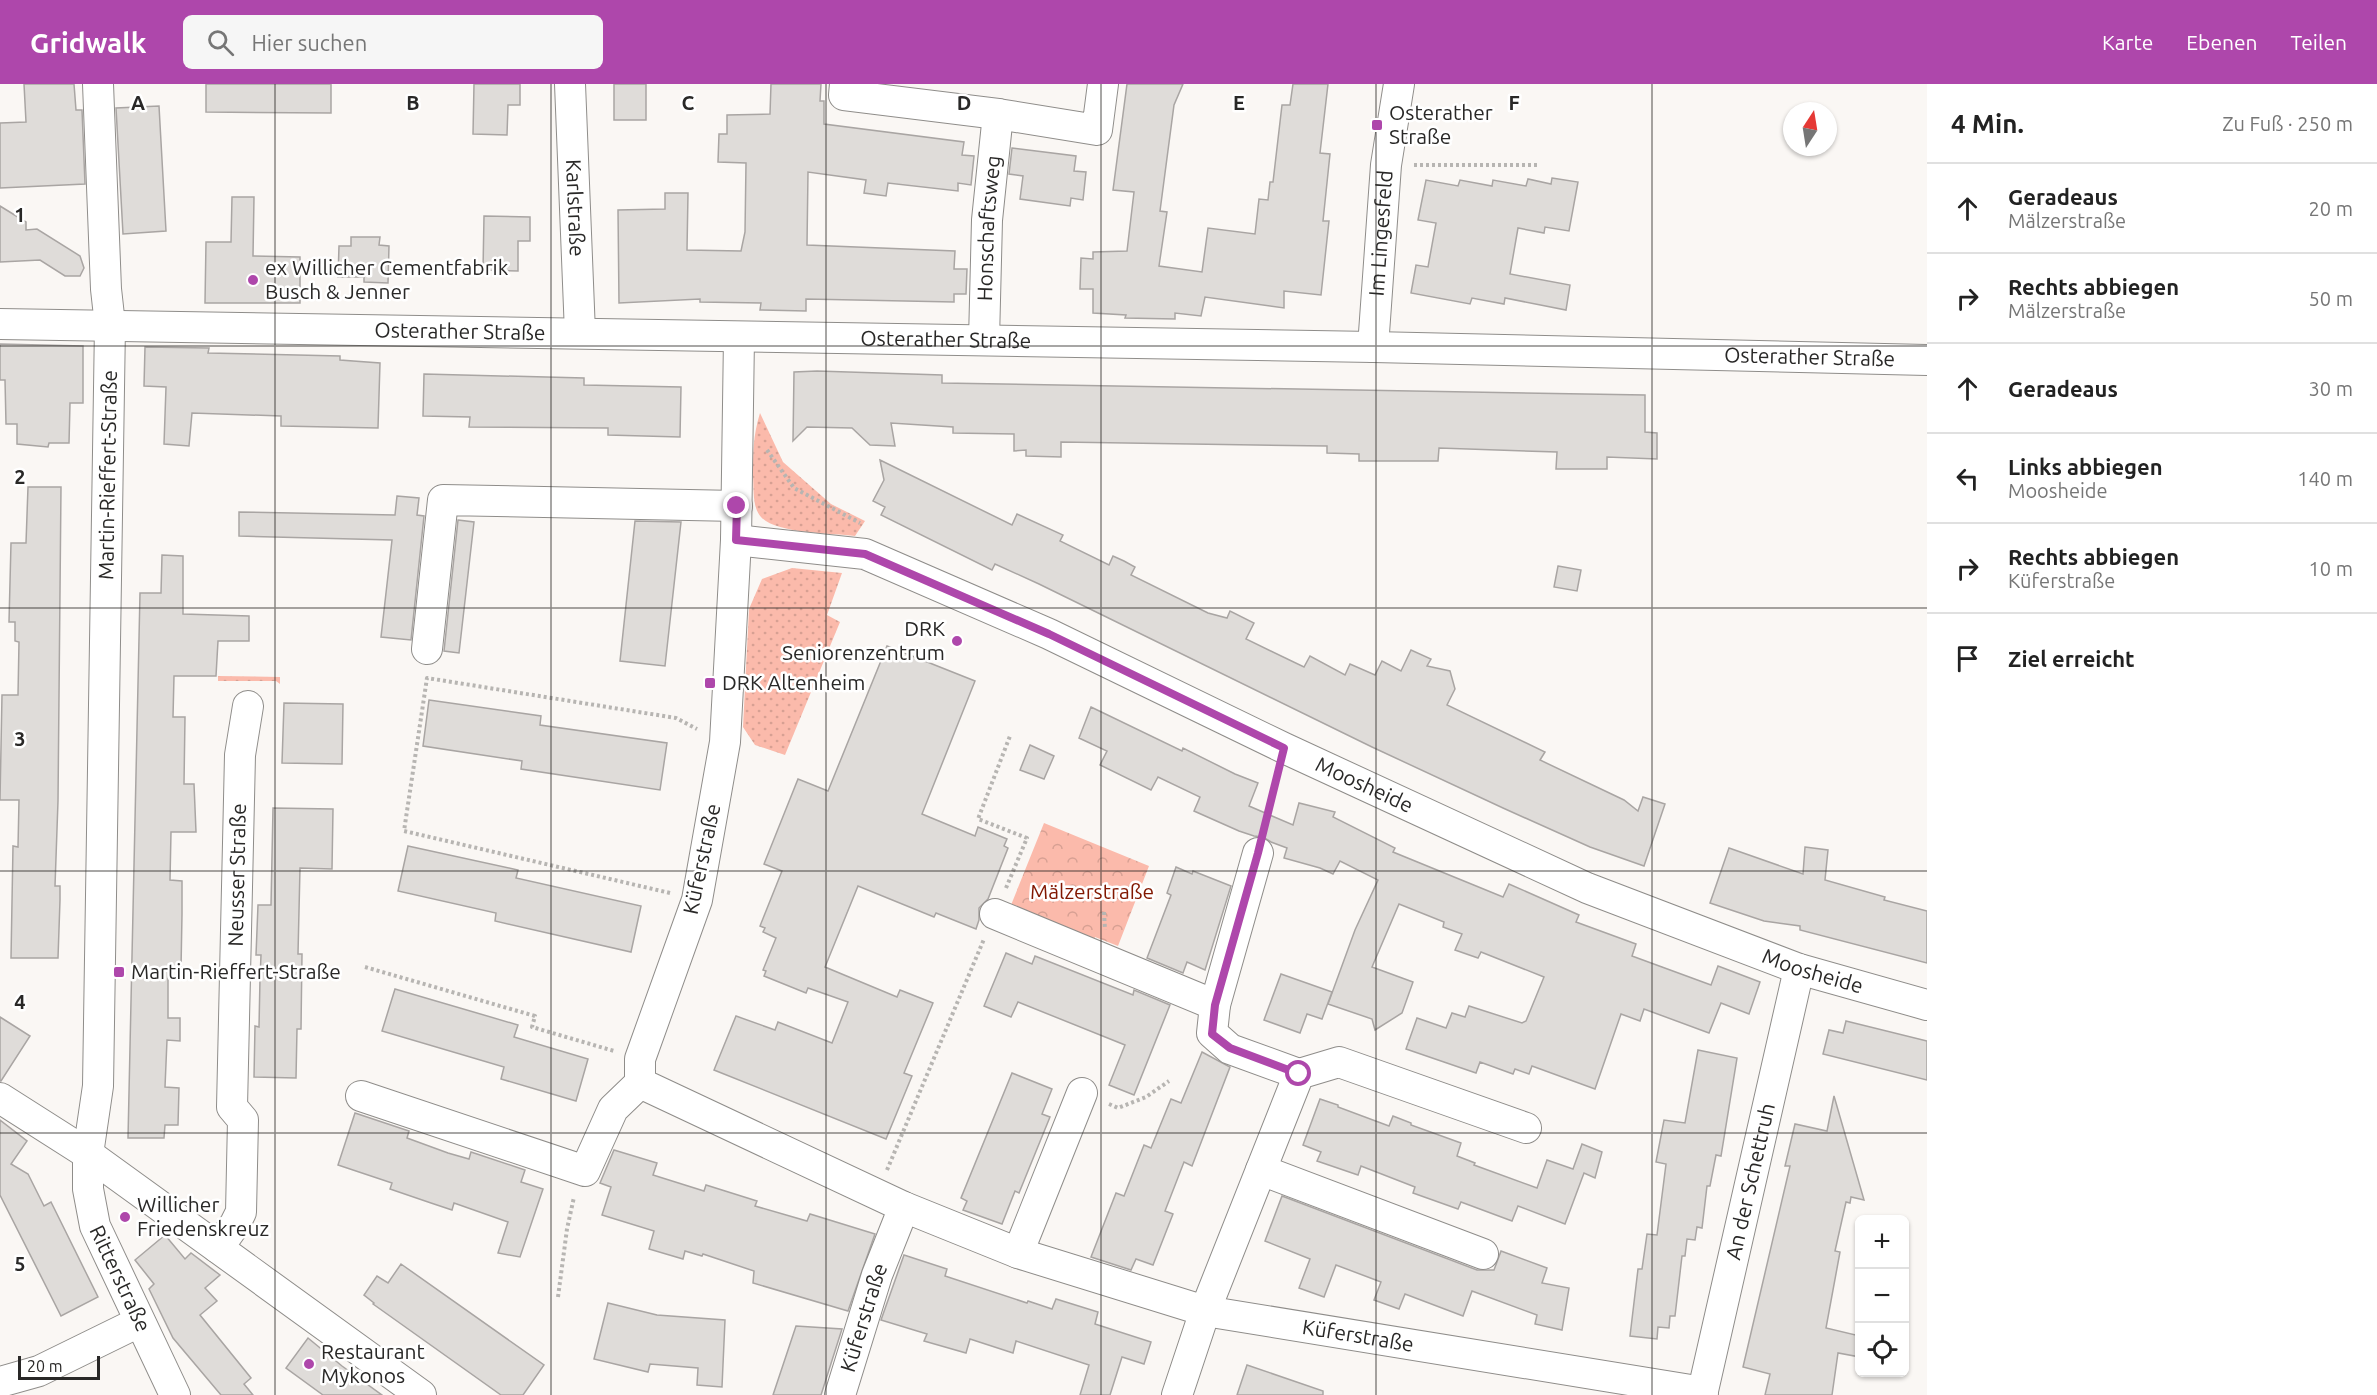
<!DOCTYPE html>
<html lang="de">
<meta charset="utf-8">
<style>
:root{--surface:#fff;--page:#f6f6f6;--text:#222;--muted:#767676;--line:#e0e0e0;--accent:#ae47ab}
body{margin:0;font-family:Ubuntu,sans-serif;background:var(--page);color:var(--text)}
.controls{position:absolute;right:18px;bottom:18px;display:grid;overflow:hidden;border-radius:9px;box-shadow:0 2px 4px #0004}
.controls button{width:54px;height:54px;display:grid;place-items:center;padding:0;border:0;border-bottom:2px solid var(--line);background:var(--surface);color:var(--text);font:30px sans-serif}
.compass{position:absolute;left:1783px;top:18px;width:54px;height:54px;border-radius:50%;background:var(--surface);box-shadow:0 2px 4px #0004;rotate:12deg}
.scale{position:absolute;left:18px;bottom:15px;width:82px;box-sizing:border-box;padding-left:6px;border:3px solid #292827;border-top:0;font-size:16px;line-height:21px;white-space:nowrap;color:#292827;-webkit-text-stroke:4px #fff;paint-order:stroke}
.stop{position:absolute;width:18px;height:18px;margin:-14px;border:4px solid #ae47ab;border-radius:50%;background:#fff}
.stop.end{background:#ae47ab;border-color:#fff;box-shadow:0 2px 6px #0008}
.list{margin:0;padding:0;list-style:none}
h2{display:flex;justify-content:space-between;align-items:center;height:78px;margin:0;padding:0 24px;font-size:26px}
h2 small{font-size:20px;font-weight:400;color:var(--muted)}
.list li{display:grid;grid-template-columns:39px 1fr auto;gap:18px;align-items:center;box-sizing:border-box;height:90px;padding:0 24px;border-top:2px solid var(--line)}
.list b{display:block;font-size:22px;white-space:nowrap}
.list p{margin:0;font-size:20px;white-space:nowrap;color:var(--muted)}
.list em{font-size:20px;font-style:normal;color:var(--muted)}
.icon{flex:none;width:33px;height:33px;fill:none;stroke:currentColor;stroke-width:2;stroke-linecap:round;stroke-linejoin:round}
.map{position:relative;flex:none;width:1927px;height:1311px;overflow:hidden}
header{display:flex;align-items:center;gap:36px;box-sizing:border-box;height:84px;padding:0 30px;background:var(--accent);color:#fff}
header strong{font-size:28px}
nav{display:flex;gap:33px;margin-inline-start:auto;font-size:21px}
.search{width:420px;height:54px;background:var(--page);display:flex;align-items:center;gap:15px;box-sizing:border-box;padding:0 21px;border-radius:9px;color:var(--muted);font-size:22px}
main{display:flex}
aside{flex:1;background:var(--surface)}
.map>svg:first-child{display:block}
</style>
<header>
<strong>Gridwalk</strong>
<div class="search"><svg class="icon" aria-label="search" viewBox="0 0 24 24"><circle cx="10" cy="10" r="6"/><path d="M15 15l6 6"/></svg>Hier suchen</div>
<nav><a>Karte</a><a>Ebenen</a><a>Teilen</a></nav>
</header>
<main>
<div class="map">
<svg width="1927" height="1311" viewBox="0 0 1927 1311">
<defs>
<pattern id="grass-dots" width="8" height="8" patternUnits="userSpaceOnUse" patternTransform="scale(1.5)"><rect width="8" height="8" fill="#fbbaab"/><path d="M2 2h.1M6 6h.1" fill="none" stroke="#d7a093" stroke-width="1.8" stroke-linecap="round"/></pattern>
<pattern id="park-crowns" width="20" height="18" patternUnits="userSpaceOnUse" patternTransform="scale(1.5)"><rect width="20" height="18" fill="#fbbaab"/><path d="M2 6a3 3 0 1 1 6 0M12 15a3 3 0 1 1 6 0" fill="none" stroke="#d7a093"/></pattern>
</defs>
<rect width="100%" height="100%" fill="#faf7f4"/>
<!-- grass -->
<g fill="url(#grass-dots)">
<path d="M760,329L783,378L831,420L865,437L855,452C832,449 776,450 761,433C752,423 754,405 753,392C753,368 753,352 760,329Z"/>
<polygon points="792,484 842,489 827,531 840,538 785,671 755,661 743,643 749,525 762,495"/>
<polygon points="218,592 280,593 280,600 276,597 218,597"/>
</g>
<!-- park -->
<polygon fill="url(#park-crowns)" points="1044,739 1149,782 1118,862 1095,853 1092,863 1007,831"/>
<!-- building -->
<g fill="#dfdcd9" stroke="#a9a5a3" stroke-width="1.5">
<polygon points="24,0 74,0 76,26 82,26 85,100 0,104 0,39 26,38"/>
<polygon points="206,0 331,0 331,29 206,28"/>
<polygon points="474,0 520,0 520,21 508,21 507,51 473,50"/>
<rect x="614" y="0" width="32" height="36"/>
<polygon points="771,0 821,0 820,17 824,17 824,40 964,58 962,71 974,72 971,101 958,99 958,107 888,99 886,112 864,109 866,96 808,88 807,161 955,167 954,185 967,185 966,210 954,210 954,218 806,215 806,227 760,226 761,219 700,218 700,215 619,219 618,126 665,125 665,109 688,109 687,166 741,167 745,148 746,79 718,78 719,50 727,50 727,31 770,30"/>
<polygon points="1127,0 1183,0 1174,21 1160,127 1167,128 1159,182 1202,188 1208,144 1255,150 1259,115 1268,116 1270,98 1273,98 1282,21 1290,21 1293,0 1328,0 1320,69 1330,70 1323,137 1329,137 1321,211 1284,207 1284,224 1205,213 1201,232 1175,229 1175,235 1125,234 1126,231 1093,229 1093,205 1080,205 1081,174 1093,175 1093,168 1127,167 1134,108 1113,106"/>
<polygon points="159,22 166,147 123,150 116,24"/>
<polygon points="1012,64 1076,72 1074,87 1086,88 1083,116 1071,114 1070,122 1020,115 1023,92 1009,90"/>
<polygon points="1552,94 1578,98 1569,147 1545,143 1544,149 1518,144 1510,190 1570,201 1566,226 1505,214 1504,220 1472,214 1470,220 1411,209 1416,181 1428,183 1436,139 1418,136 1426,96 1458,102 1460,96 1492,102 1493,96 1526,102 1528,95 1551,100"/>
<polygon points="232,113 254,113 253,172 300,173 300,219 205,219 206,158 231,158"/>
<polygon points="0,122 26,138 26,146 37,145 80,172 84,184 80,192 65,192 40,176 0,178"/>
<polygon points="484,132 530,133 530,157 518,157 518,187 483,186"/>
<polygon points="351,153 380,153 379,161 389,162 388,199 364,198 364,193 338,193 339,162 351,162"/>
<polygon points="0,260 83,262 83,319 70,319 69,359 49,359 48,363 17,360 17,340 6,340 5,296 0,296"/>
<polygon points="145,263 209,264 208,269 340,272 340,276 380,279 378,344 281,342 281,332 192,329 189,362 164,360 166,303 144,302"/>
<polygon points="817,287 942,291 942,299 1645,311 1645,348 1657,349 1657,375 1607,373 1607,385 1556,385 1557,368 1439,364 1438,377 1359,377 1359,370 1327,369 1327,362 1061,358 1061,373 1026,372 1026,366 1014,367 1014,350 953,349 953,343 891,339 895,362 870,361 852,344 807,343 793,357 794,288"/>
<polygon points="424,290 584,294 584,301 681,303 680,353 608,351 608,344 469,343 470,333 423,332"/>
<polygon points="880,376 1012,441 1017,430 1063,451 1060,457 1109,481 1113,472 1124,477 1135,483 1131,491 1208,529 1227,534 1230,527 1254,539 1246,555 1304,583 1310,572 1345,591 1350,580 1375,591 1382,577 1401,587 1411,566 1431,575 1427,582 1450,587 1455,605 1447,621 1545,668 1540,676 1624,716 1638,727 1643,713 1665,720 1644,782 1590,763 1503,724 1372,663 1039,500 995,480 992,486 881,431 885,423 873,417 884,396"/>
<polygon points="28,403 61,403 58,717 55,802 60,802 60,816 58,874 11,874 13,762 18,763 19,716 0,716 2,611 18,611 19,558 15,557 15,538 9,538 11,459 26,459"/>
<polygon points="397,412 419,414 417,431 424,432 411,556 381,553 392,456 239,452 239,428 395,431"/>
<polygon points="458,436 474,438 459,569 444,567"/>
<polygon points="635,437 681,438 665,582 620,577"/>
<polygon points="162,471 183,472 183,530 249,532 249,557 218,557 216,592 174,592 173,633 185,633 184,700 194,700 196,748 171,748 170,796 182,797 182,830 181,885 168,884 168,934 180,934 180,957 167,956 165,1003 179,1004 178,1041 165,1041 164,1054 128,1054 140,509 161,509"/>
<polygon points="1558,482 1581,486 1577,507 1554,503"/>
<polygon points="887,562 975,597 922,730 975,752 978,743 1007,755 1004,762 1008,764 988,815 979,824 979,836 976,845 936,829 934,833 858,802 825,883 897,913 900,906 933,919 904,989 912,992 886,1055 714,986 736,932 775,946 778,938 832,959 848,918 808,904 806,909 764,892 766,887 763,886 776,854 763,848 765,844 760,842 782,787 764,780 798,695 828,707"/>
<polygon points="429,616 541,632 540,641 667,659 660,706 521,685 522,677 423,662"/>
<polygon points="284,619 343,620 342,680 282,679"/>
<polygon points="1091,623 1182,667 1183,664 1235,690 1258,699 1249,722 1293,741 1299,719 1335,728 1333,733 1395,764 1393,768 1503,813 1509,800 1579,831 1576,838 1636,860 1632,872 1711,901 1718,882 1760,898 1749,930 1721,919 1709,949 1644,925 1640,937 1621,930 1595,1005 1532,982 1529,990 1515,985 1513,990 1480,978 1476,989 1406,965 1417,934 1446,944 1452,929 1465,933 1469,922 1522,939 1526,937 1544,893 1481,868 1478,874 1455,866 1462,850 1443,843 1444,838 1399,820 1372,883 1413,898 1402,929 1375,946 1372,935 1328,920 1355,846 1378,796 1340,777 1333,790 1320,784 1284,774 1287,764 1271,758 1263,753 1254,752 1239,747 1194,727 1200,713 1158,693 1151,706 1100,681 1107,667 1079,654"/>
<polygon points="1030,661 1054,672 1044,695 1020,686"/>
<polygon points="273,724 333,725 332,785 300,784 298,870 302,870 301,945 297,945 296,994 254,993 255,942 259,943 260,895 261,871 256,871 258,821 271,821"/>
<polygon points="408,762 518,786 516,794 641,822 631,868 495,837 496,829 398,807"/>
<polygon points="1805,763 1828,766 1825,796 1885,813 1884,816 1927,827 1927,879 1800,846 1800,842 1764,837 1710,819 1729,764 1803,790"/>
<polygon points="1176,783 1192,790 1193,787 1231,802 1205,886 1187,878 1183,889 1147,874 1171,811 1167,809"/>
<polygon points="1006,869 1032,880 1035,872 1133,911 1134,906 1170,921 1134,1011 1109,1001 1125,961 1018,918 1011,933 984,922"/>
<polygon points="1281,890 1332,908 1322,935 1307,930 1300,949 1264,936"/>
<polygon points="395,905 518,941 514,953 588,975 576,1017 501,995 504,983 382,947"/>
<polygon points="0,933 30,952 1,997 0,997"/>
<polygon points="1846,937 1927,957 1927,996 1823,970 1829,946 1843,949"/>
<polygon points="1698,966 1737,974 1721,1072 1716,1071 1710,1102 1707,1102 1702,1144 1697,1143 1695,1156 1687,1155 1685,1172 1682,1172 1675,1232 1670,1232 1669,1244 1658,1243 1657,1255 1630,1252 1638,1185 1642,1185 1647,1150 1657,1151 1666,1080 1656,1078 1664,1036 1685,1039"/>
<polygon points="1202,968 1230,983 1192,1082 1184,1078 1165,1127 1173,1130 1153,1181 1136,1175 1131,1186 1091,1173 1116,1109 1124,1112 1144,1061 1151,1064 1171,1015 1181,1019"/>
<polygon points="1012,989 1052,1005 1042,1030 1050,1033 1019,1109 1015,1107 1002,1140 963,1126 967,1117 961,1114"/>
<polygon points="1834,1012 1864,1116 1851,1113 1850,1119 1846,1118 1835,1167 1840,1168 1826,1244 1860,1252 1860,1273 1838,1269 1832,1311 1765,1311 1770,1290 1743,1283 1790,1082 1785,1082 1795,1040 1827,1047"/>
<polygon points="1320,1015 1338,1021 1338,1023 1389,1042 1393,1032 1411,1039 1411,1041 1461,1059 1457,1072 1475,1079 1474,1081 1537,1104 1547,1076 1573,1085 1582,1060 1602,1068 1595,1094 1584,1089 1565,1140 1518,1122 1512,1137 1461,1118 1458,1125 1413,1109 1415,1103 1361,1082 1358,1091 1317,1077 1321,1068 1303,1061"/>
<polygon points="355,1029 409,1047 407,1054 448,1069 469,1075 471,1068 525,1086 521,1098 543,1105 520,1173 498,1169 508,1138 454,1119 452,1126 431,1119 390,1105 392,1099 338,1081"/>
<polygon points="0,1036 27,1057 11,1080 28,1090 44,1122 51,1118 98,1213 61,1232 0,1111"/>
<polygon points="614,1066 657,1079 653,1091 704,1107 706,1101 757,1117 755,1122 807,1137 810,1130 875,1150 848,1227 753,1199 754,1187 703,1170 702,1172 685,1167 683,1175 649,1165 654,1147 602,1131 611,1103 600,1099"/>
<polygon points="1282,1112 1477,1186 1494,1186 1501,1167 1547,1184 1542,1199 1569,1204 1562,1246 1535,1240 1537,1231 1472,1207 1463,1232 1405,1210 1399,1225 1374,1216 1381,1198 1336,1181 1324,1213 1299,1204 1310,1175 1265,1157"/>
<polygon points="165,1151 185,1175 191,1169 220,1191 205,1204 217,1217 200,1231 251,1294 244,1300 253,1311 221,1311 173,1254 149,1205 154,1200 135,1176"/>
<polygon points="904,1171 947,1185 945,1192 1027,1219 1028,1217 1052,1225 1056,1215 1098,1228 1095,1240 1151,1258 1144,1280 1122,1273 1110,1311 1080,1311 1089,1281 1016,1257 1013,1269 970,1255 966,1269 924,1257 927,1250 881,1236"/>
<polygon points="401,1180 544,1281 523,1311 501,1311 373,1220 374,1219 364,1211 377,1192 388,1199"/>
<polygon points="608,1219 657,1231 725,1236 722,1303 697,1301 698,1284 650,1280 648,1288 594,1275"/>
<polygon points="796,1242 842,1245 821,1311 773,1311"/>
<polygon points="308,1254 342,1282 382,1311 323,1311 286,1284"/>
<polygon points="1247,1281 1323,1307 1323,1311 1237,1311"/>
</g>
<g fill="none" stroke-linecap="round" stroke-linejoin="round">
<defs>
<g id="minor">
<path id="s1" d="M98,0L106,205L110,241L98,1002L88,1070V1105L95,1142L175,1311"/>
<path id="s2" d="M570,0L580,249"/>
<polyline points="845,0 844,11 998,30 1097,46 1103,0"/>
<path id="s3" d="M0,240L1373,263L1927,276"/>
<path id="s4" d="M739,253L736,456L725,658L697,816L640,975V999L904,1123L1018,1169L1205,1227L1703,1308"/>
<path id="s5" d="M984,256L987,136L998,30"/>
<path id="s6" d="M1373,263L1386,81L1399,0"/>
<path id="s7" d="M736,456L865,470L1049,550L1284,664L1587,804L1799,885L1927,921"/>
<polyline points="427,565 443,416 737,422"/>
<polyline points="1258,769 1215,921 1212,949 1230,965 1299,990"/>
<polyline points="995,830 1215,921"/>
<polyline points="361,1012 585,1087 613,1025 640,999"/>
<polyline points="0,1014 88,1070 421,1311"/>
<polyline points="1261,1086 1483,1170"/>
<path id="s8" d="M218,1164L235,1140L241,1128L243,1036L232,1023L240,671L248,622"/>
<polyline points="1018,1169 1082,1009"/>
<polyline points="0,1298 39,1287 139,1238"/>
<path id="s9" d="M840,1311L877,1191L904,1123"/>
<polyline points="1177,1311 1205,1227 1299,990 1339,978 1526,1044"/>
<path id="s10" d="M1702,1311L1799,885"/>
</g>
</defs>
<!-- minor casing -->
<use href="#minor" stroke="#8f8d8a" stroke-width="32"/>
<!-- path -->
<g stroke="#b7b5b2" stroke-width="4" stroke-dasharray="3 3" stroke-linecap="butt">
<polyline points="1414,81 1538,81"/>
<polyline points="767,366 794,404 860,439"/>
<polyline points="1265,742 1278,691"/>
<polyline points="1006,804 1027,754 978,735 1010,652"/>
<polyline points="670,809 404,747 427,594 676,634 697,645"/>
<polyline points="1104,828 1105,846"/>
<polyline points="365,883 535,932 532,943 614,967"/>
<polyline points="1109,1020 1118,1024 1146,1013 1169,997"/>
<polyline points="887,1086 984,855"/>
<polyline points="558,1213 567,1145 574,1113"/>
</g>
<!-- minor -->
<use href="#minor" stroke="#fff" stroke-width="30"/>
</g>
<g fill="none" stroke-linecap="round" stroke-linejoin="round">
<!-- route -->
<polyline stroke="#ae47ab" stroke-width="8" points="737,422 736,456 865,470 1049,550 1284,664 1258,769 1215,921 1212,950 1230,964 1299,990"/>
</g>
<!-- grid -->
<path fill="none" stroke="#292827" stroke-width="1.5" stroke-opacity="0.55" d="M275,0V1311M551,0V1311M826,0V1311M1101,0V1311M1376,0V1311M1652,0V1311M0,262H1927M0,524H1927M0,787H1927M0,1049H1927"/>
<!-- markers -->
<g fill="#ae47ab" stroke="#fff" stroke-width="2">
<rect x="1371" y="35" width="12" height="12" rx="3"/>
<circle cx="253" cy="196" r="6"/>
<circle cx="957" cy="557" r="6"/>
<rect x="704" y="593" width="12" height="12" rx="3"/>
<rect x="113" y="882" width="12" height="12" rx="3"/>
<circle cx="125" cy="1133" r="6"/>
<circle cx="309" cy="1280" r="6"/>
</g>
<g text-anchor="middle" stroke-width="5" stroke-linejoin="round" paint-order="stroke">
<!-- poi labels -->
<g font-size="21" fill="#292827" stroke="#fff" text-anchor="start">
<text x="1389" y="36">Osterather<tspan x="1389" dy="24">Straße</tspan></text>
<text x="265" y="191">ex Willicher Cementfabrik<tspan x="265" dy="24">Busch &amp; Jenner</tspan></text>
<text x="945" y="552" text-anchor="end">DRK<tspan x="945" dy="24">Seniorenzentrum</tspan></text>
<text x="722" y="606">DRK Altenheim</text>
<text x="131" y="895">Martin-Rieffert-Straße</text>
<text x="137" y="1128">Willicher<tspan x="137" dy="24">Friedenskreuz</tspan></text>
<text x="321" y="1275">Restaurant<tspan x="321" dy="24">Mykonos</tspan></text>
</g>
<!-- street labels -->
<g font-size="21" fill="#292827" stroke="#fff">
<text dy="7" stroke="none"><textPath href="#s2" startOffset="124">Karlstraße</textPath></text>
<text dy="7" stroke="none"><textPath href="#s5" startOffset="112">Honschaftsweg</textPath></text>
<text dy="7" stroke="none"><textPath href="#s6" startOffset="114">Im Lingesfeld</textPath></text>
<text dy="7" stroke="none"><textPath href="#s3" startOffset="460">Osterather Straße</textPath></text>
<text dy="7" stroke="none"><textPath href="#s3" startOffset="946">Osterather Straße</textPath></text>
<text dy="7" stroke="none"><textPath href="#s3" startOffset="1810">Osterather Straße</textPath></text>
<text transform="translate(108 391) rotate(-89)" y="7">Martin-Rieffert-Straße</text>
<text dy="7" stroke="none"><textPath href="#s7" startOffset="680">Moosheide</textPath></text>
<text transform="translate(702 775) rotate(-78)" y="7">Küferstraße</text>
<text dy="7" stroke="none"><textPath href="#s8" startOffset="384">Neusser Straße</textPath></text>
<text dy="7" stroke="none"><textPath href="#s7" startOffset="1166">Moosheide</textPath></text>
<text dy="7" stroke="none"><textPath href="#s10" startOffset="219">An der Schettruh</textPath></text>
<text dy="7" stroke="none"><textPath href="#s1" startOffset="1202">Ritterstraße</textPath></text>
<text dy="7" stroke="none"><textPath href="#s9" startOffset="81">Küferstraße</textPath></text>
<text dy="7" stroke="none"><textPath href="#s4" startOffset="1524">Küferstraße</textPath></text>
</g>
<!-- park labels -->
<g font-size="21" fill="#811700" stroke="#fff">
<text x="1092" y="815">Mälzerstraße</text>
</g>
</g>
<g font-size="20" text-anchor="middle" font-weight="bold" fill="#292827" stroke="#fff" stroke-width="5" stroke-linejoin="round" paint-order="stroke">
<text x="138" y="26">A</text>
<text x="413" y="26">B</text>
<text x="688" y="26">C</text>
<text x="964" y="26">D</text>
<text x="1239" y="26">E</text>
<text x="1514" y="26">F</text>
<text x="20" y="138">1</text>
<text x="20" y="400">2</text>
<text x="20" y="662">3</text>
<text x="20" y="925">4</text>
<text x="20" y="1187">5</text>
</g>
</svg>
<div class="controls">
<button>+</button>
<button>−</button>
<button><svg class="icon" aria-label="locate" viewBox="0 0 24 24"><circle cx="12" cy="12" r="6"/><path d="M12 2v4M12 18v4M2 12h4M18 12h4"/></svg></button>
</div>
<svg class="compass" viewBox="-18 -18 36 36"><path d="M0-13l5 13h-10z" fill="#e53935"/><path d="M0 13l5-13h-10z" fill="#767676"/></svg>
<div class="scale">20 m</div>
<div class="stop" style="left:1299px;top:990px"></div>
<div class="stop end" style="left:737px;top:422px"></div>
</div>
<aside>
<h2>4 Min.<small>Zu Fuß · 250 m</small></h2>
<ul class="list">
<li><svg class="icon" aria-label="ahead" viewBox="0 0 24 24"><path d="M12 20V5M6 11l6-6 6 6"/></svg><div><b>Geradeaus</b><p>Mälzerstraße</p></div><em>20 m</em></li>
<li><svg class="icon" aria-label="right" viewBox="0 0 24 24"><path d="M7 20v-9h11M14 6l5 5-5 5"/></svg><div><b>Rechts abbiegen</b><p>Mälzerstraße</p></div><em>50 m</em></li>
<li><svg class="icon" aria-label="ahead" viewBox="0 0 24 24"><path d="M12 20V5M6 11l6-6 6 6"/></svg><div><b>Geradeaus</b></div><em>30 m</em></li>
<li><svg class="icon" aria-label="left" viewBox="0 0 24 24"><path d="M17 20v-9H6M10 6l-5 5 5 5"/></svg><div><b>Links abbiegen</b><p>Moosheide</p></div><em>140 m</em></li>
<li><svg class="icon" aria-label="right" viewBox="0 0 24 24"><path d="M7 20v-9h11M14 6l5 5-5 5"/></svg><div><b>Rechts abbiegen</b><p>Küferstraße</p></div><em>10 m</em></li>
<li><svg class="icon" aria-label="arrive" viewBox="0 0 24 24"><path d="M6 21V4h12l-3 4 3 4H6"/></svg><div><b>Ziel erreicht</b></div></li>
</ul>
</aside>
</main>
